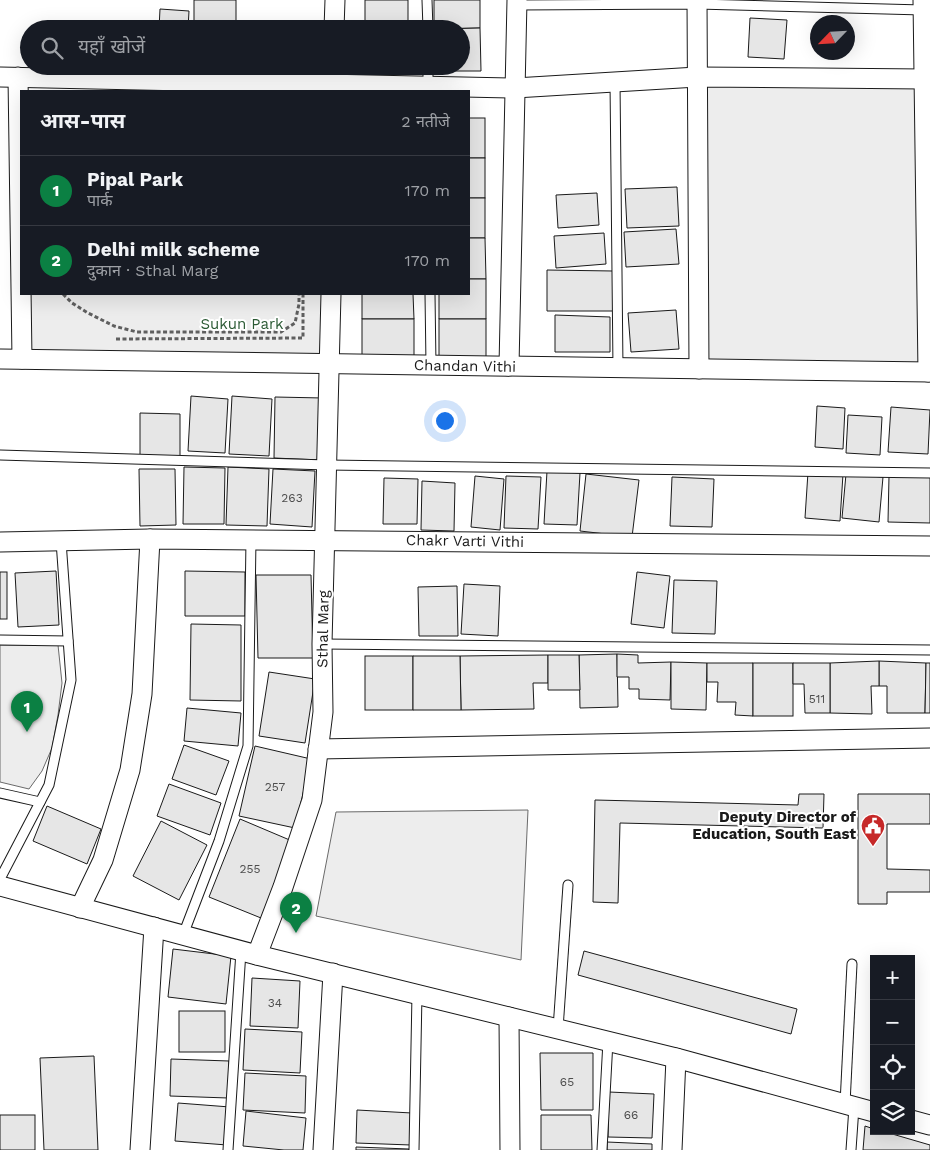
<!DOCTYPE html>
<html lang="hi">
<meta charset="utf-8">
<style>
:root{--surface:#171b24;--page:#242831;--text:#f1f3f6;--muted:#9ea1a6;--line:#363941;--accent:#0b8043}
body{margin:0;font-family:"Work Sans","Noto Sans Devanagari",sans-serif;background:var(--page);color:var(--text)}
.controls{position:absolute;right:15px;bottom:15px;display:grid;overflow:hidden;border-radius:0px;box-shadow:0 5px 20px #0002}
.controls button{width:45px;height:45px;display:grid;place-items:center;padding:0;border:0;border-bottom:1px solid var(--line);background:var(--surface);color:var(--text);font:25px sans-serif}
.compass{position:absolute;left:810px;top:15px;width:45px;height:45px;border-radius:50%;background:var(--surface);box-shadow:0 5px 20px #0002;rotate:245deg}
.you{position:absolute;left:444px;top:420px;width:18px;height:18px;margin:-12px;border:4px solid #fff;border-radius:50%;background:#1a73e8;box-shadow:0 0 0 8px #1a73e833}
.badge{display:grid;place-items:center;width:32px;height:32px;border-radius:50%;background:var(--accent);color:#fff;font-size:16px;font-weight:700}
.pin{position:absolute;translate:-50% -41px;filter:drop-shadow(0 1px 2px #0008)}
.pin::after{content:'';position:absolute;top:26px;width:18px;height:15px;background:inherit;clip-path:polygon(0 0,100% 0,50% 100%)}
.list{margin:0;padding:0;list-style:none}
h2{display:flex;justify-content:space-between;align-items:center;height:65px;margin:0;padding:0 20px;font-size:21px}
h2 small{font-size:16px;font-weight:400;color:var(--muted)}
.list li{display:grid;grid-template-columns:32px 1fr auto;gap:15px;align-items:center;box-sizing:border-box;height:70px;padding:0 20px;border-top:1px solid var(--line)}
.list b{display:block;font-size:19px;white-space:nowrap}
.list p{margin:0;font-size:16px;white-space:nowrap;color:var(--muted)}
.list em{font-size:16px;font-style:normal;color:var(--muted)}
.icon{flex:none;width:28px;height:28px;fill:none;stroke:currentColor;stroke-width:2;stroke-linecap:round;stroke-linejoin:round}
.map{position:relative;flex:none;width:930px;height:1150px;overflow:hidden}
.search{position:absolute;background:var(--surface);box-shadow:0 5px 20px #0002;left:20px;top:20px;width:450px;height:55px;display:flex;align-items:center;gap:12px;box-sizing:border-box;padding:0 18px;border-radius:28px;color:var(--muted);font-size:19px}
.panel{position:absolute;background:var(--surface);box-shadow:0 5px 20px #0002;left:20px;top:90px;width:450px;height:205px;border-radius:0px}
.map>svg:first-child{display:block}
</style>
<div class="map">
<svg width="930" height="1150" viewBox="0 0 930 1150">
<rect width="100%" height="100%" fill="#fff"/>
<!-- built -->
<g fill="#ededed" stroke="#6a6a6a">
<polygon points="697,77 924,79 928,372 699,369"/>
<polygon points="28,294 322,294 322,355 27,353"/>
<polygon points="0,645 58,645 62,683 58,715 52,748 42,771 29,789 0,782"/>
<polygon points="528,810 521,960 316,916 336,812"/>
</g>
<!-- building -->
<g fill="#e6e6e6" stroke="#1a1a1a">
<rect x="194" y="0" width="42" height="29"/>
<rect x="365" y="0" width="43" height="29"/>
<polygon points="434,0 480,0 480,28 434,29"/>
<polygon points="160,9 189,11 188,29 159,29"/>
<polygon points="750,18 787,20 784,59 748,57"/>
<polygon points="480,28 481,71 434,71 434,66 461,66 461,29 434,29"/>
<rect x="365" y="66" width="43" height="6"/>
<rect x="469" y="118" width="16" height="40"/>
<rect x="469" y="158" width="16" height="40"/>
<polygon points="677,187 679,226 627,228 625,189"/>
<polygon points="597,193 599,225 558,228 556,195"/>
<rect x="469" y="198" width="16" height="40"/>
<polygon points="676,229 679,264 626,267 624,232"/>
<polygon points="604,233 606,264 556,268 554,236"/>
<polygon points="469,238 485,238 486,279 469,279"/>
<polygon points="547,270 613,271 613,311 547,311"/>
<polygon points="469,279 486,279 486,319 439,319 439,294 469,294"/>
<polygon points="362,294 413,294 414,319 362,319"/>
<polygon points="676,310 679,349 631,352 628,313"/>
<polygon points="555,315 610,317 610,352 555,352"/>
<rect x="362" y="319" width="52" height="41"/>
<rect x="439" y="319" width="47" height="40"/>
<polygon points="191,396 228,399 225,453 188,451"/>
<polygon points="232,396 272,399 269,456 229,454"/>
<polygon points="275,397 323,398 321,460 274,458"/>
<polygon points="817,406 845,408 843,449 815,447"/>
<polygon points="891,407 930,410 928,454 888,452"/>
<polygon points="140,413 180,414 180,457 140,456"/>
<polygon points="848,415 882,417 880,455 846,453"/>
<polygon points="184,467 225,468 224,524 183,524"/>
<polygon points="228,467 269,469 267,526 226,525"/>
<polygon points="139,469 175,469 176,525 140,526"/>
<polygon points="273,469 315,471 312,527 270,524"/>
<polygon points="547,471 580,473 577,525 544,524"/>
<polygon points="808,472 843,474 840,521 805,518"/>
<polygon points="586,474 639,480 632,537 580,531"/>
<polygon points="846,474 883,477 879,522 842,518"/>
<polygon points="475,476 504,479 500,530 471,527"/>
<polygon points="506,476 541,477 538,529 504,528"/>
<polygon points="889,476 930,477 930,523 888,522"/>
<polygon points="672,477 714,479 712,527 670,526"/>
<polygon points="384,478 418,479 417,524 383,524"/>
<polygon points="422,481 455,483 454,531 421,530"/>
<polygon points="56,571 59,625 18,627 15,573"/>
<polygon points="185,571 245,572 245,616 185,616"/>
<rect x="0" y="572" width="7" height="47"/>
<polygon points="637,572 670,576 664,628 631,624"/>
<polygon points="256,575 311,575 313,658 258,658"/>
<polygon points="674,580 717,581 715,634 672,633"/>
<polygon points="464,584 500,586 498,636 461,634"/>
<polygon points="457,586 458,636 419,636 418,587"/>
<polygon points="191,624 241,625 241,701 190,700"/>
<polygon points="617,654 618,707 580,708 579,655"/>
<polygon points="617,654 638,655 638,663 671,662 670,700 639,699 639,689 629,689 629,677 617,677"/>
<polygon points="548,655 548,683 533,683 534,709 461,710 460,656"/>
<polygon points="548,655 579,655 580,690 548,690"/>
<rect x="365" y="656" width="48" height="54"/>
<polygon points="413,656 460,656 461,710 413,710"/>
<polygon points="879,661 926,663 925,713 887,713 887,686 879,686"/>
<polygon points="879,661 879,686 871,686 872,714 830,713 830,663"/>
<polygon points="671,662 707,663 706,710 671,709"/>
<polygon points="707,663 753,663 753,716 735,715 736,702 717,702 718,682 707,682"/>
<rect x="753" y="663" width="40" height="53"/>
<polygon points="793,663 830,663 830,713 805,713 804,684 793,684"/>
<polygon points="926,663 930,663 930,713 925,713"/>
<polygon points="269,672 315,679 305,743 259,736"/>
<polygon points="187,708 241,713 238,746 184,741"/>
<polygon points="184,745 229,761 216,795 172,779"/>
<polygon points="255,746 311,759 295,828 239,816"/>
<polygon points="169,784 221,803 210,835 157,816"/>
<polygon points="799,794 824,794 823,828 620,823 618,903 593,902 595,800 798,805"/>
<polygon points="858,794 930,794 930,824 887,824 887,869 930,870 930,892 887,892 887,904 858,904"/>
<polygon points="47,806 101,829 87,864 33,841"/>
<polygon points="240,819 292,841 261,918 209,897"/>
<polygon points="161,821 207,845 179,900 133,876"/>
<polygon points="173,949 231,956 226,1004 168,997"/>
<polygon points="584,951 797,1009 791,1034 578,975"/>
<polygon points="252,978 300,981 298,1028 250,1026"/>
<rect x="179" y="1011" width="46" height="41"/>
<polygon points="245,1029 302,1032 300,1073 243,1070"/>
<polygon points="540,1053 593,1053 593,1110 541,1110"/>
<polygon points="94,1056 98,1150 44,1150 40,1058"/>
<polygon points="171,1059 229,1061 228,1098 170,1096"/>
<polygon points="245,1073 306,1076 305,1113 243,1110"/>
<polygon points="609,1092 654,1094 652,1138 608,1137"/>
<polygon points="178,1103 230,1107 227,1145 175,1141"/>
<polygon points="357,1110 412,1113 411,1145 356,1143"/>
<polygon points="246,1111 306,1118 303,1150 284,1150 243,1146"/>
<rect x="0" y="1115" width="35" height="35"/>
<polygon points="541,1115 591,1115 592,1150 541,1150"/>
<polygon points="865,1126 874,1129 874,1131 882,1131 930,1145 930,1150 863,1150"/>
<polygon points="607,1142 652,1144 652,1150 607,1150"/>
<polygon points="356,1147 409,1149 409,1150 356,1150"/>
</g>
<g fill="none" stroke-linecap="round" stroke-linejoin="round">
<defs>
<g id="service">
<polyline points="427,0 428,29"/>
<polyline points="517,5 697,4 923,10"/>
<polyline points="428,66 428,89"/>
<polyline points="615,82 618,368"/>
<polyline points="430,294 431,365"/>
<polyline points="0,455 327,465 930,473"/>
<polyline points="0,640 68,641"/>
<polyline points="322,644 930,650"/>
<polyline points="0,793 40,802"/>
<polyline points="0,879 49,785 71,680 61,541"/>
<polyline points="183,935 219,841 248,746 251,539"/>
<polyline points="558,1029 568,885"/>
<polyline points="845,1104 852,964"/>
<polyline points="228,1150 241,951"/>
<polyline points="414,1150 417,994"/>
<polyline points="602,1150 608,1041"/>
<polyline points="851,1150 854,1107"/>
</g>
<g id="minor">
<polyline points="697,0 699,369"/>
<polyline points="923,0 928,372"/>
<polyline points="334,29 335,0"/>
<polyline points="0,77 515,88 697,77 924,79"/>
<polyline points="18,77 22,359"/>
<polyline points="334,91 334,66"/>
<polyline points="0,359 930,372"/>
<polyline points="509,366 517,0"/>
<polyline points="0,542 150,539 930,546"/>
<polyline points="318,749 930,738"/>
<polyline points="0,886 257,955 676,1058 874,1112"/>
<polyline points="80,908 103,860 130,770 142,694 150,539"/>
<polyline points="257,955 283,887 312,800 323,712 322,644 331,294"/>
<polyline points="509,1017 510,1150"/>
<polyline points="911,1120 930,1125"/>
<polyline points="140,1150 154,927"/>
<polyline points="323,1150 333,973"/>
<polyline points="672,1150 676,1058"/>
</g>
</defs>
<!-- service casing -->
<use href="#service" stroke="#1a1a1a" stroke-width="11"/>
<!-- minor casing -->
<use href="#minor" stroke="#1a1a1a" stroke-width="21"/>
<!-- path -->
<g stroke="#5f5f5f" stroke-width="3" stroke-dasharray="4 2.5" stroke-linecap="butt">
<polyline points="63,294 72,303 88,313 114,326 137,332 281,332 295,323 299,304 299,294"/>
<polyline points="116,339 303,338 303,294"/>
</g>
<!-- service -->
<use href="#service" stroke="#fff" stroke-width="9"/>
<!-- minor -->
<use href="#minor" stroke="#fff" stroke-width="19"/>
</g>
<!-- icons -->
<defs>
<symbol id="civic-pin" viewBox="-11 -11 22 30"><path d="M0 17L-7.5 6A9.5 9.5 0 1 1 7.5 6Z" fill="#c62828" stroke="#fff"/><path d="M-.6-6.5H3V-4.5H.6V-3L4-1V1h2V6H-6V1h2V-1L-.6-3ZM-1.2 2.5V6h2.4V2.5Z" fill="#fff"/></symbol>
</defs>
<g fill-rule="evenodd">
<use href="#civic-pin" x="859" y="812" width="28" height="38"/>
</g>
<g text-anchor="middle" stroke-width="4" stroke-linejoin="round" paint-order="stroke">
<!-- number labels -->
<g font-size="12" fill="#4d4d4d">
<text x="292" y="502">263</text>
<text x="817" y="703">511</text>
<text x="275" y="791">257</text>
<text x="250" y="873">255</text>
<text x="275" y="1007">34</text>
<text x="567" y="1086">65</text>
<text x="631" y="1119">66</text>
</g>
<!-- park labels -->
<g font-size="15" fill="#2b5a34" stroke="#fff">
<text x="242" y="329">Sukun Park</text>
</g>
<!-- street labels -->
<g font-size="15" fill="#1a1a1a" stroke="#fff">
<text transform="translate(465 366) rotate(1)" y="5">Chandan Vithi</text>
<text transform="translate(465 541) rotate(1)" y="5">Chakr Varti Vithi</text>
<text transform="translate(323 629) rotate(-89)" y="5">Sthal Marg</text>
</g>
<!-- poi labels -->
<g font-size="15" font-weight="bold" fill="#1a1a1a" stroke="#fff" text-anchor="end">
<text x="856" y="822">Deputy Director of<tspan x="856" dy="17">Education, South East</tspan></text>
</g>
</g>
</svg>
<div class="controls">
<button>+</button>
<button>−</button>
<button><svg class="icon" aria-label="locate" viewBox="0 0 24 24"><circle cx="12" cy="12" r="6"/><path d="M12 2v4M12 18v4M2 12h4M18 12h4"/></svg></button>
<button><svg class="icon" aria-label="layers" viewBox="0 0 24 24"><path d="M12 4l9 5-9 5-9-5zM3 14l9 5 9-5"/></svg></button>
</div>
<svg class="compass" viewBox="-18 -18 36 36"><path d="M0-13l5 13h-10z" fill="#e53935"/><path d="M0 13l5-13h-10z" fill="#9ea1a6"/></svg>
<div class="you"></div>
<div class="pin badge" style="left:27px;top:732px">1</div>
<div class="pin badge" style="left:296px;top:933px">2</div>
<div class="search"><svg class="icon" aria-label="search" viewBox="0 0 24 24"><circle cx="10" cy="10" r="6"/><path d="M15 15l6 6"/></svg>यहाँ खोजें</div>
<section class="panel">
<h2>आस-पास<small>2 नतीजे</small></h2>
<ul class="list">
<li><span class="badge">1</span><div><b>Pipal Park</b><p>पार्क</p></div><em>170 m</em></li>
<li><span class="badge">2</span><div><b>Delhi milk scheme</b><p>दुकान · Sthal Marg</p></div><em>170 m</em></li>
</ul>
</section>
</div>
